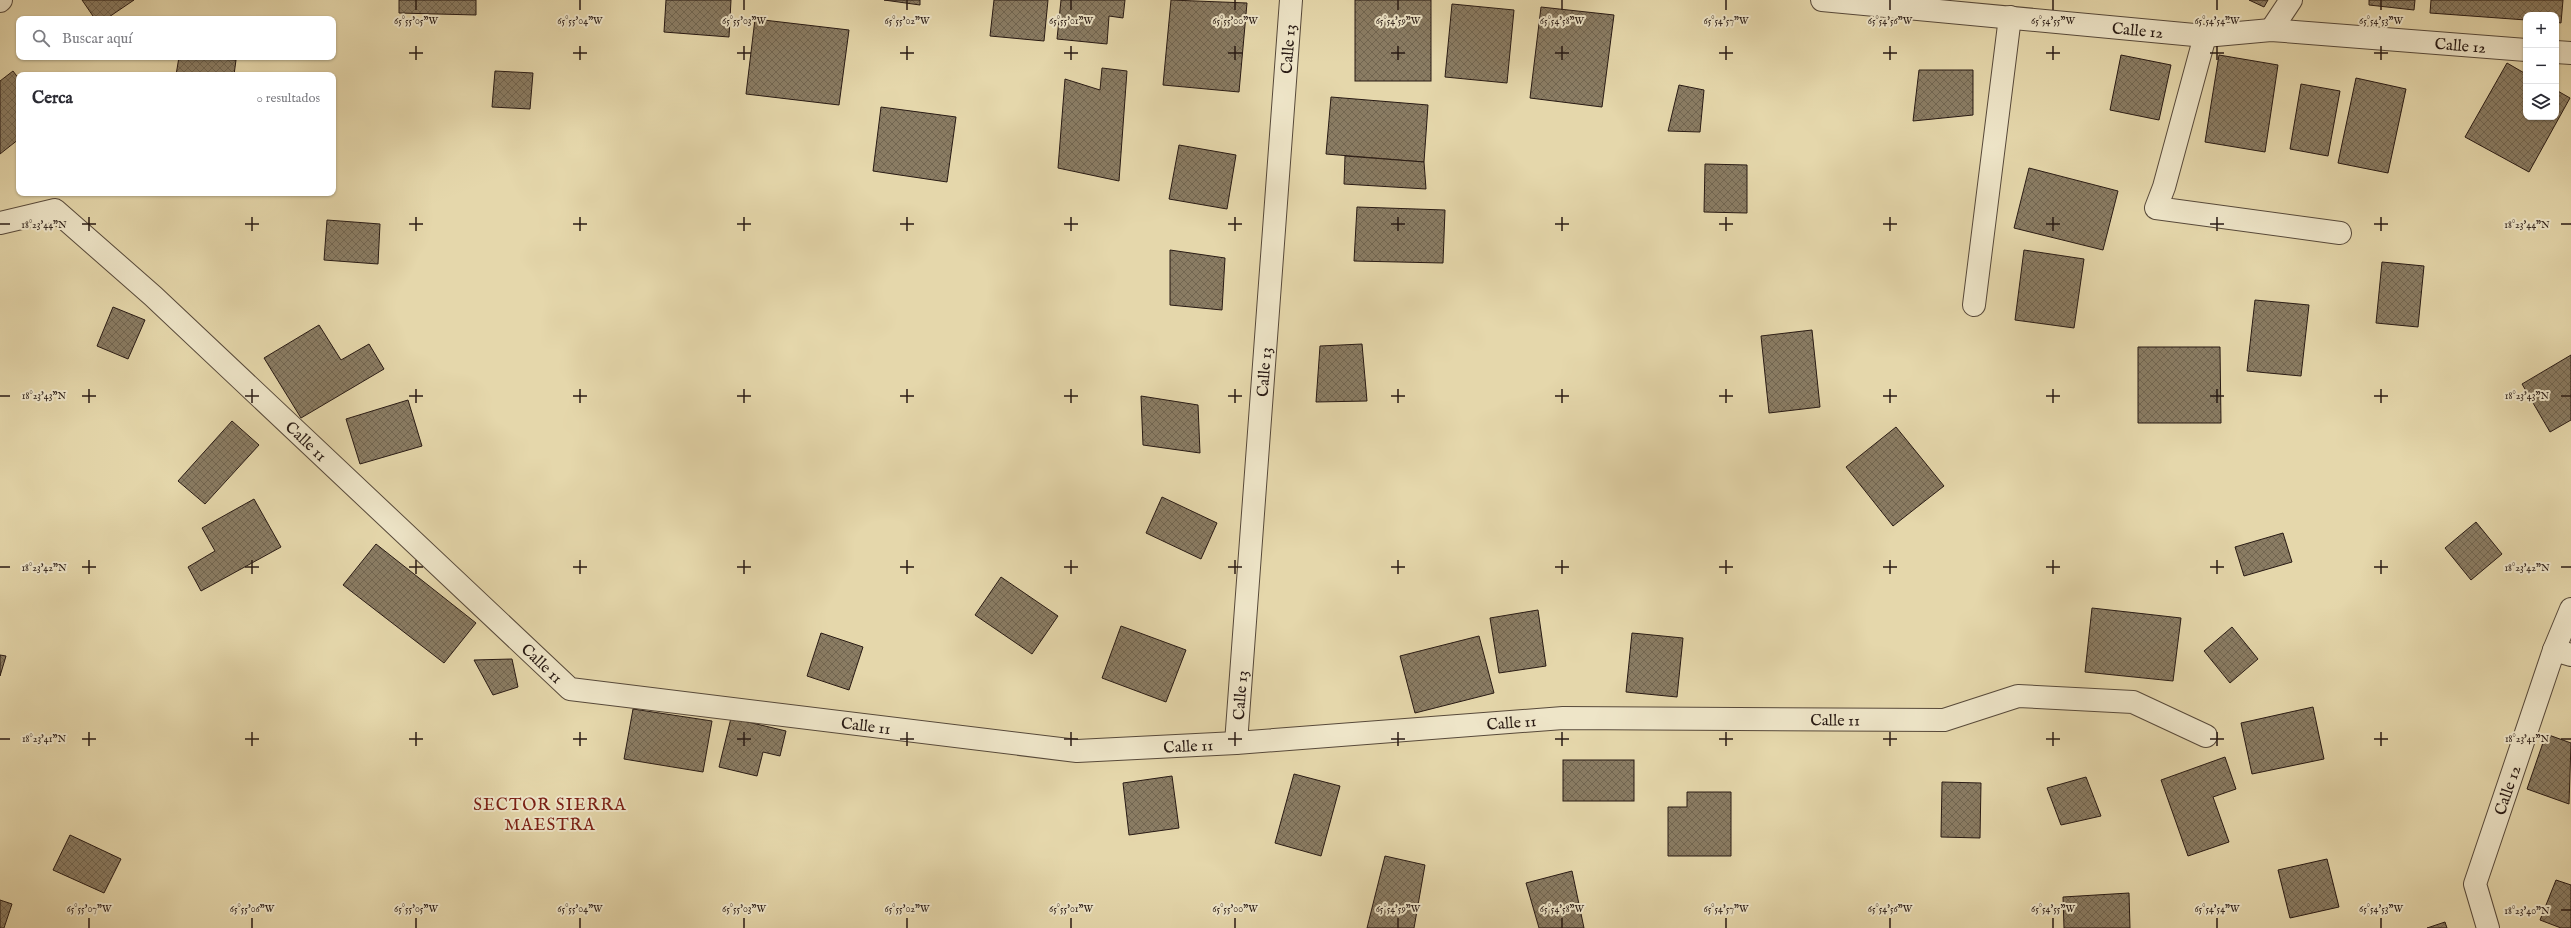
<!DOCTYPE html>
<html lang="es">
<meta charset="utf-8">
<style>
:root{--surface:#fff;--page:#f7f7f7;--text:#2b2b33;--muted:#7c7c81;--line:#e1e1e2}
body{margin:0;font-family:"IM FELL English",serif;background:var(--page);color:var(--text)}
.controls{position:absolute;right:12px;top:12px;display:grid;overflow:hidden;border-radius:8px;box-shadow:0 1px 3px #0004}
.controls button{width:36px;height:36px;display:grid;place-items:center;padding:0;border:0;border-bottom:1px solid var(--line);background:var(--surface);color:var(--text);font:20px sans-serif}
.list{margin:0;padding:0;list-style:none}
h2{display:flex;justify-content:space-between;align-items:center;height:52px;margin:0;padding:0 16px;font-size:17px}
h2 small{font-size:13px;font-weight:400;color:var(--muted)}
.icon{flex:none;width:22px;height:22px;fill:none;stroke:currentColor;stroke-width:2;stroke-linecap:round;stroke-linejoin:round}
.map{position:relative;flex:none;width:2571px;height:928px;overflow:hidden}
.search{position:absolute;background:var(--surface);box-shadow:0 1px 3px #0004;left:16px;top:16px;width:320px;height:44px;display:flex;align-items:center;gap:10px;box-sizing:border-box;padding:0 14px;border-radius:8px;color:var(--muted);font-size:15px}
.panel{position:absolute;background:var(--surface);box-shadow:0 1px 3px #0004;left:16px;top:72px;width:320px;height:124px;border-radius:8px}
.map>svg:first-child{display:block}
</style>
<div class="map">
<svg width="2571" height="928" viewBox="0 0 2571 928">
<defs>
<pattern id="building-cross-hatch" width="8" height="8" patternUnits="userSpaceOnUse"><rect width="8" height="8" fill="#8a7c63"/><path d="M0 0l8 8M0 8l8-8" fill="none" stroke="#716550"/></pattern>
</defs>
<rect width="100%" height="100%" fill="#e5d7ab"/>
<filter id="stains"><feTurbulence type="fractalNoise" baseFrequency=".005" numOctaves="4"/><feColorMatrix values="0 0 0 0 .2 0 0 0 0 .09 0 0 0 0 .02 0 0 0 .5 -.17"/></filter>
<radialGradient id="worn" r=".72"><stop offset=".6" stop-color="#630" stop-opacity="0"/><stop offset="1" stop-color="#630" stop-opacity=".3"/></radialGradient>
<!-- building -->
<g fill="url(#building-cross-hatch)" stroke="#281a14">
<polygon points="82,0 134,0 106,19 95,19"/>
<polygon points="399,0 476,0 476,15 399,13"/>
<polygon points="666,0 731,0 729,37 664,32"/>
<polygon points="884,0 920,0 920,5"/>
<polygon points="994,0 1048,0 1044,41 990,36"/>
<polygon points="1061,0 1125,0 1123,18 1109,16 1107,44 1057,39"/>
<polygon points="1171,0 1247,3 1239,92 1163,85"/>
<rect x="1355" y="0" width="76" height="81"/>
<polygon points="2249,0 2268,0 2264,7"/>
<polygon points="2369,0 2415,0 2414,10 2369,5"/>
<polygon points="2431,0 2563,0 2561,23 2556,22 2556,15 2526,15 2526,20 2430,13"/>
<polygon points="1452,4 1514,10 1507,83 1445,77"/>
<polygon points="1541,7 1614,15 1602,107 1530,98"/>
<polygon points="755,19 849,30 839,105 746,94"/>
<polygon points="2121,55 2171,65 2159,120 2110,110"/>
<polygon points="2219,55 2278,65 2265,152 2205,142"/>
<polygon points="179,57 236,60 234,75 176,75"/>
<polygon points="2507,63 2526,74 2526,117 2556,117 2556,90 2570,98 2529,172 2465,137"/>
<polygon points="1102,68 1127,71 1119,181 1058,168 1065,79 1100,90"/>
<polygon points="1919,70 1973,70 1973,115 1913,121"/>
<polygon points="13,71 19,79 19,139 0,154 0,81"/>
<polygon points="495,71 533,73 530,109 492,107"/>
<polygon points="2356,78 2406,89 2388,173 2338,163"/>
<polygon points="2301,84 2340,91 2328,156 2290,149"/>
<polygon points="1679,85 1704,90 1700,132 1668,131"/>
<polygon points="1331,97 1428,105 1424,162 1326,154"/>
<polygon points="881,107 956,117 947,182 873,171"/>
<polygon points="1179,145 1236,155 1227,209 1169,199"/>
<polygon points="1345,156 1424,162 1426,189 1344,184"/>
<polygon points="1705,164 1747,165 1747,213 1704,212"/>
<polygon points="2029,168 2118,191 2103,250 2014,228"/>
<polygon points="1357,207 1445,210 1443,263 1354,261"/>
<polygon points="327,220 380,224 378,264 324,260"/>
<polygon points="1170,250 1225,258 1222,310 1170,305"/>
<polygon points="2024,250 2084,259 2074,328 2015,320"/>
<polygon points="2382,262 2424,266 2418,327 2376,323"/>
<polygon points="2255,300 2309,305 2301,376 2247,371"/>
<polygon points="113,307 145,320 128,359 97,346"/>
<polygon points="319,325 341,360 369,344 384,369 301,418 264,358"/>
<polygon points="1812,330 1820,407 1769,413 1761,336"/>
<polygon points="1362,344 1367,401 1316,402 1320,346"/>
<polygon points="2138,347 2220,347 2221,423 2138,423"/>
<polygon points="2571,355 2571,420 2550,432 2522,384"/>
<polygon points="1141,396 1198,405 1200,453 1143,445"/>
<polygon points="408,400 422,446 360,464 346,419"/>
<polygon points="232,421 259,445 205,504 178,481"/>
<polygon points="1896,427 1944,486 1893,526 1846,467"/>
<polygon points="1162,497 1217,523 1201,559 1146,533"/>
<polygon points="254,499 281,547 201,591 188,567 215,551 202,528"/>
<polygon points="2476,522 2502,554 2471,580 2445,548"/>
<polygon points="2283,533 2292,562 2244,576 2235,547"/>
<polygon points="376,544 476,623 444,663 343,585"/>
<polygon points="1001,577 1058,616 1032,654 975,615"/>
<polygon points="2092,608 2181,618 2173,681 2085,672"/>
<polygon points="1538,610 1546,666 1499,673 1490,618"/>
<polygon points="1121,626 1186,650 1166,702 1102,678"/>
<polygon points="2232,627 2258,659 2230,683 2204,651"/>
<polygon points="821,633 863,647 849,690 807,676"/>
<polygon points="1632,633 1683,638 1677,697 1626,692"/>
<polygon points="1479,636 1494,693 1415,713 1400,656"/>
<polygon points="0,655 6,656 0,676"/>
<polygon points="512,659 518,687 493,695 474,660"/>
<polygon points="2313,707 2324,759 2252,774 2241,723"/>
<polygon points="633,709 712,721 703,772 624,759"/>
<polygon points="731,718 786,731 780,756 763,752 757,776 719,767"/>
<polygon points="2546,734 2571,743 2569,804 2527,789"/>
<polygon points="2225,757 2236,789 2213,797 2229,842 2188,856 2161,780"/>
<rect x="1563" y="760" width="71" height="41"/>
<polygon points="1294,774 1340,786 1321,856 1275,843"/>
<polygon points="1172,776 1179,828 1129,835 1123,783"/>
<polygon points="2086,777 2101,816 2061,825 2047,788"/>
<polygon points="1942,782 1981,783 1980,838 1941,837"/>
<polygon points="1687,792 1731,792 1731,856 1668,856 1668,807 1687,807"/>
<polygon points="70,835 121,859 104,893 53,870"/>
<polygon points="1385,856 1425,865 1414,928 1367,928"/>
<polygon points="2327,859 2339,907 2290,918 2278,870"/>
<polygon points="1572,871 1584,928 1539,928 1526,883"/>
<polygon points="2556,880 2571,885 2571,928 2561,928 2540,920"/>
<polygon points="2129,893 2130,928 2064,928 2063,897"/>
<polygon points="0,900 12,904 4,928 0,928"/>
<polygon points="2445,922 2447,928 2427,928"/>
</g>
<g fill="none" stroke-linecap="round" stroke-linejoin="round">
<defs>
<g id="street">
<path id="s1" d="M1822,0L2205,36L2271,30L2526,50"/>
<polyline points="0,1 1,0"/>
<polyline points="2271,30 2291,0"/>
<polyline points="2205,36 2164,187 2156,208 2340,233"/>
<polyline points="2556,52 2571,53"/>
<path id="s2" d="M0,223L55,210L153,296L570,689L1077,751L1236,743L1563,718L1944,720L2018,696L2133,702L2206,736"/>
<polyline points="1974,305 2010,17"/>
<polyline points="2554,650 2571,655"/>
<path id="s3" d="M1236,743L1291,0"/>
<path id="s4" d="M2488,928L2475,884L2554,650L2571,609"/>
</g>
</defs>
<!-- street casing -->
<use href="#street" stroke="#57493a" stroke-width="24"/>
<!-- street -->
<use href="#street" stroke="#eee5c8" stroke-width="22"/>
</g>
<!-- ticks -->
<path fill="none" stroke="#281a14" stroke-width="1.5" d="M416,0V10M580,0V10M744,0V10M907,0V10M1071,0V10M1235,0V10M1398,0V10M1562,0V10M1726,0V10M1890,0V10M2053,0V10M2217,0V10M2381,0V10M416,46V60M580,46V60M744,46V60M907,46V60M1071,46V60M1235,46V60M1398,46V60M1562,46V60M1726,46V60M1890,46V60M2053,46V60M2217,46V60M2381,46V60M409,53H423M573,53H587M737,53H751M900,53H914M1064,53H1078M1228,53H1242M1391,53H1405M1555,53H1569M1719,53H1733M1883,53H1897M2046,53H2060M2210,53H2224M2374,53H2388M89,217V231M252,217V231M416,217V231M580,217V231M744,217V231M907,217V231M1071,217V231M1235,217V231M1398,217V231M1562,217V231M1726,217V231M1890,217V231M2053,217V231M2217,217V231M2381,217V231M0,224H10M82,224H96M245,224H259M409,224H423M573,224H587M737,224H751M900,224H914M1064,224H1078M1228,224H1242M1391,224H1405M1555,224H1569M1719,224H1733M1883,224H1897M2046,224H2060M2210,224H2224M2374,224H2388M2561,224H2571M89,389V403M252,389V403M416,389V403M580,389V403M744,389V403M907,389V403M1071,389V403M1235,389V403M1398,389V403M1562,389V403M1726,389V403M1890,389V403M2053,389V403M2217,389V403M2381,389V403M0,396H10M82,396H96M245,396H259M409,396H423M573,396H587M737,396H751M900,396H914M1064,396H1078M1228,396H1242M1391,396H1405M1555,396H1569M1719,396H1733M1883,396H1897M2046,396H2060M2210,396H2224M2374,396H2388M2561,396H2571M89,560V574M252,560V574M416,560V574M580,560V574M744,560V574M907,560V574M1071,560V574M1235,560V574M1398,560V574M1562,560V574M1726,560V574M1890,560V574M2053,560V574M2217,560V574M2381,560V574M0,567H10M82,567H96M245,567H259M409,567H423M573,567H587M737,567H751M900,567H914M1064,567H1078M1228,567H1242M1391,567H1405M1555,567H1569M1719,567H1733M1883,567H1897M2046,567H2060M2210,567H2224M2374,567H2388M2561,567H2571M89,732V746M252,732V746M416,732V746M580,732V746M744,732V746M907,732V746M1071,732V746M1235,732V746M1398,732V746M1562,732V746M1726,732V746M1890,732V746M2053,732V746M2217,732V746M2381,732V746M0,739H10M82,739H96M245,739H259M409,739H423M573,739H587M737,739H751M900,739H914M1064,739H1078M1228,739H1242M1391,739H1405M1555,739H1569M1719,739H1733M1883,739H1897M2046,739H2060M2210,739H2224M2374,739H2388M2561,739H2571M2561,910H2571M89,918V928M252,918V928M416,918V928M580,918V928M744,918V928M907,918V928M1071,918V928M1235,918V928M1398,918V928M1562,918V928M1726,918V928M1890,918V928M2053,918V928M2217,918V928M2381,918V928"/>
<g text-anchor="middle" stroke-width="4" stroke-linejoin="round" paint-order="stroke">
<!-- street labels -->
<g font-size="16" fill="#281a14" stroke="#eee5c8">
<text dy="6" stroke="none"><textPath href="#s1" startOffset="317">Calle 12</textPath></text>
<text dy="6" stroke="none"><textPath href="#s1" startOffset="641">Calle 12</textPath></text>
<text dy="6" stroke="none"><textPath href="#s3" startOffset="696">Calle 13</textPath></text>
<text dy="6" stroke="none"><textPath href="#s3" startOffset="372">Calle 13</textPath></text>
<text dy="6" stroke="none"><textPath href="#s2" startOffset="398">Calle 11</textPath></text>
<text dy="6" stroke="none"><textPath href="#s2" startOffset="722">Calle 11</textPath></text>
<text dy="6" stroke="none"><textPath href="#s3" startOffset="48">Calle 13</textPath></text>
<text dy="6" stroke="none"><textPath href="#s2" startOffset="2030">Calle 11</textPath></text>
<text dy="6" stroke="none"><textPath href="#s2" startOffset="1706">Calle 11</textPath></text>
<text dy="6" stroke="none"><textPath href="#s2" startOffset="1058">Calle 11</textPath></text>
<text dy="6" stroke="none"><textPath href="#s2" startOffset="1382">Calle 11</textPath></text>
<text dy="6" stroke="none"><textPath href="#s4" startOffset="145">Calle 12</textPath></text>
</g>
<!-- neighbourhood labels -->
<g font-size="17" letter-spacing="1" fill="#7a1f14" stroke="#eee5c8">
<text x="550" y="810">SECTOR SIERRA<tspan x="550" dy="20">MAESTRA</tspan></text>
</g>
</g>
<g font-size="10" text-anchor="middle" fill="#281a14" stroke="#eee5c8" stroke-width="4" stroke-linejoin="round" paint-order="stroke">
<text x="416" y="24">65°55'05"W</text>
<text x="580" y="24">65°55'04"W</text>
<text x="744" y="24">65°55'03"W</text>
<text x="907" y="24">65°55'02"W</text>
<text x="1071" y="24">65°55'01"W</text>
<text x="1235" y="24">65°55'00"W</text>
<text x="1398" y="24">65°54'59"W</text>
<text x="1562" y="24">65°54'58"W</text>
<text x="1726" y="24">65°54'57"W</text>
<text x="1890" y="24">65°54'56"W</text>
<text x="2053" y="24">65°54'55"W</text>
<text x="2217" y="24">65°54'54"W</text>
<text x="2381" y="24">65°54'53"W</text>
<text x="44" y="228">18°23'44"N</text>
<text x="2527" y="228">18°23'44"N</text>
<text x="44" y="399">18°23'43"N</text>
<text x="2527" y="399">18°23'43"N</text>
<text x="44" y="571">18°23'42"N</text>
<text x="2527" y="571">18°23'42"N</text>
<text x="44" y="742">18°23'41"N</text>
<text x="2527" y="742">18°23'41"N</text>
<text x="89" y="912">65°55'07"W</text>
<text x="252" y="912">65°55'06"W</text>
<text x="416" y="912">65°55'05"W</text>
<text x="580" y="912">65°55'04"W</text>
<text x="744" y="912">65°55'03"W</text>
<text x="907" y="912">65°55'02"W</text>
<text x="1071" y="912">65°55'01"W</text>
<text x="1235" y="912">65°55'00"W</text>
<text x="1398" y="912">65°54'59"W</text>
<text x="1562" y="912">65°54'58"W</text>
<text x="1726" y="912">65°54'57"W</text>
<text x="1890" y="912">65°54'56"W</text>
<text x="2053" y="912">65°54'55"W</text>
<text x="2217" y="912">65°54'54"W</text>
<text x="2381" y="912">65°54'53"W</text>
<text x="2527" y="914">18°23'40"N</text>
</g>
<rect width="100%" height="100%" filter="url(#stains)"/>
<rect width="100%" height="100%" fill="url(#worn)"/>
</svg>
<div class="controls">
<button>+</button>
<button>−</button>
<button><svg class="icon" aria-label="layers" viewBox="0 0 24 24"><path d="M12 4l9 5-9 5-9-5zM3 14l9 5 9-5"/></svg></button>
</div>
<div class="search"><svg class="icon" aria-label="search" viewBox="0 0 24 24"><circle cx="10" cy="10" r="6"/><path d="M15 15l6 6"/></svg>Buscar aquí</div>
<section class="panel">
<h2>Cerca<small>0 resultados</small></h2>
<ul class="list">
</ul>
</section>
</div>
